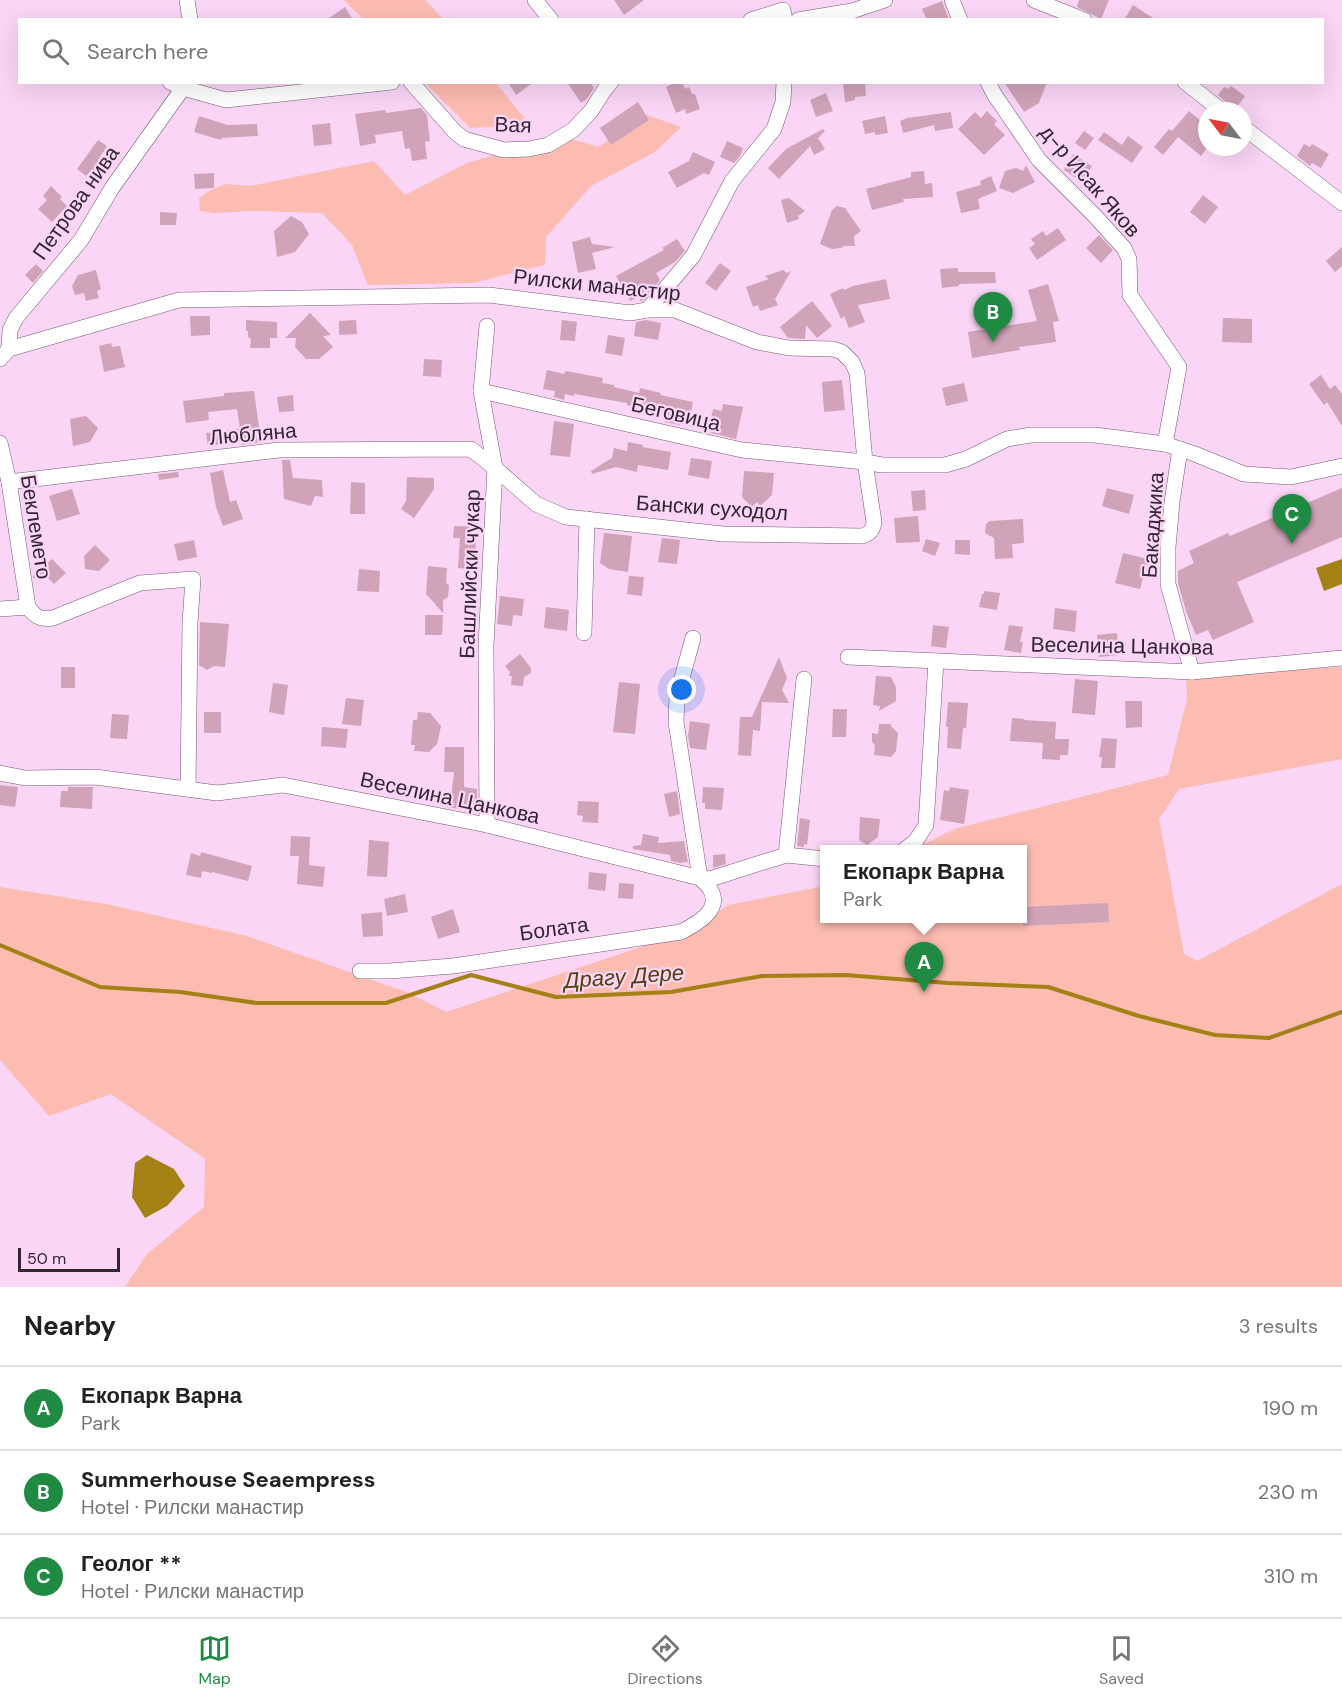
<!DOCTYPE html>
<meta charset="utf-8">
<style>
:root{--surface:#fff;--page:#f2f2f2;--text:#222;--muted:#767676;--line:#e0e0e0;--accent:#1f8b42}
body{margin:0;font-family:"DM Sans",sans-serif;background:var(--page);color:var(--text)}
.compass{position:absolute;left:1198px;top:102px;width:54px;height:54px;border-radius:50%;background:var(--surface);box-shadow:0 6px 24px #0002;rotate:302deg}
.scale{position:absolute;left:18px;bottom:15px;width:102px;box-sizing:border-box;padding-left:6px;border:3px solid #332532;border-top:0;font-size:16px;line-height:21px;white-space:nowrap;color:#332532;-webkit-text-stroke:4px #fad5f6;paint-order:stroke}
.you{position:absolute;left:682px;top:690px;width:21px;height:21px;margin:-15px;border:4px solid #fff;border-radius:50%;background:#1a73e8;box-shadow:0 0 0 9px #1a73e833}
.badge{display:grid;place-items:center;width:39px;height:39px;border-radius:50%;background:var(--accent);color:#fff;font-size:20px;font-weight:700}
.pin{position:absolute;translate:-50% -50px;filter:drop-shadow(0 2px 3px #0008)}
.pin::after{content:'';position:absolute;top:32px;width:21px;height:18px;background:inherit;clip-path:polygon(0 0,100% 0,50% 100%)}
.popup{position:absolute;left:820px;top:845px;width:207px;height:78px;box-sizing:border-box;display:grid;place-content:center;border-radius:0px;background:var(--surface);filter:drop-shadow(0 2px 4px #0005);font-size:20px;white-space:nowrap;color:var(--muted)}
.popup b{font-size:22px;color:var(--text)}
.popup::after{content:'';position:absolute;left:50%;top:100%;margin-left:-12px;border:12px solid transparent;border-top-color:var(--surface)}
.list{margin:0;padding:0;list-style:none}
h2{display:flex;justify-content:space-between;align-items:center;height:78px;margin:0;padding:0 24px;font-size:26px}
h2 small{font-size:20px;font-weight:400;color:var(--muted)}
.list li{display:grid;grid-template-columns:39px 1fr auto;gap:18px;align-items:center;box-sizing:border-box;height:84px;padding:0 24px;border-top:2px solid var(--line)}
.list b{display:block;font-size:22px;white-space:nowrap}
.list p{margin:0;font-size:20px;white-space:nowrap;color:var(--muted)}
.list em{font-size:20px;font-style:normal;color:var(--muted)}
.icon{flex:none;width:33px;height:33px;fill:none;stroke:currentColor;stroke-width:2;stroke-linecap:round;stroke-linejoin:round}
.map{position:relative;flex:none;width:1342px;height:1287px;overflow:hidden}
.search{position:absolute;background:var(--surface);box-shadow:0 6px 24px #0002;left:18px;right:18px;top:18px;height:66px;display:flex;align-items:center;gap:15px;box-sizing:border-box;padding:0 21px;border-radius:0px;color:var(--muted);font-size:22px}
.sheet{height:330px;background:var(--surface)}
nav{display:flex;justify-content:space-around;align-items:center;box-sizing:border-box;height:84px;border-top:2px solid var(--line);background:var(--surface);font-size:16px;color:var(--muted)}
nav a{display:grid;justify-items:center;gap:3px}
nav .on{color:var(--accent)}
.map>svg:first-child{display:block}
</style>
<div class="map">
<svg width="1342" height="1287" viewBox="0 0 1342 1287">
<rect width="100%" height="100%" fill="#fad5f6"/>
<!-- green -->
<g fill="#fcbcb2">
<polygon points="344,0 425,0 443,19 363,19"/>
<polygon points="425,83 496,83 530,125 470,128"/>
<polygon points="647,115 681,127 655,152 591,186 546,237 545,265 473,283 368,285 352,245 322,213 252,211 215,213 200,211 199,198 207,192 225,184 250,186 374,161 405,195 467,163 562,136 598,147"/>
<polygon points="1342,667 1342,759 1179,789 1159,819 1184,954 1197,961 1342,884 1342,1287 125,1287 147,1254 204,1207 205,1159 111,1094 49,1116 0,1060 0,887 106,904 247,936 409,993 446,1012 692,930 728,905 825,886 825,918 1023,918 1023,850 913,849 957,828 1168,775 1187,699 1186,676"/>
</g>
<!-- water -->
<g fill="#a38115">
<polygon points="1342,559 1342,584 1324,591 1316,568"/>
<polygon points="147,1155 174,1169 185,1186 167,1206 145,1218 132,1197 135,1163"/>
</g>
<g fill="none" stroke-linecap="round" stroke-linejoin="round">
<!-- stream -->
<polyline stroke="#a38115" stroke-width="4" points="0,945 100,987 180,992 257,1003 386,1003 471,975 556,997 671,992 762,976 845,975 948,983 1048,987 1139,1016 1215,1035 1269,1038 1342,1012"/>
</g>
<!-- building -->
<g fill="#d0a3b8">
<polygon points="614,0 644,0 624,15"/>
<polygon points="1079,0 1109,0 1101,19 1077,7"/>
<polygon points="942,1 949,20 927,20 922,9"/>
<polygon points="1133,5 1156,20 1124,20"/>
<polygon points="345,7 353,20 326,20"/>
<polygon points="508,82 534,82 516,95"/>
<polygon points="567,82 590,82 594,88 587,99 581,103"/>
<polygon points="677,82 682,82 685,89 689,87 692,94 695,94 700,109 686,114 685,109 676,113 666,87"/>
<polygon points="843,82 865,82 866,96 855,97 855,100 845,102"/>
<polygon points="1004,82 1047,82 1039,103 1024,112"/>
<polygon points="1231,86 1245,96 1234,111 1232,111 1228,104 1218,95 1224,87 1228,89"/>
<polygon points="826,93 833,111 816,117 810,100"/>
<polygon points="638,102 649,120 611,145 600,128"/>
<polygon points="421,108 427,115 430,141 425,142 427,159 412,161 410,148 405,149 402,131 375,135 376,143 360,146 355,114 385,110 386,113"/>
<polygon points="987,111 997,121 994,124 1005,135 984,155 958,129 975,112 981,118"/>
<polygon points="1189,111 1207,126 1207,148 1201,156 1178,137 1163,155 1154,147 1169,129 1172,131"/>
<polygon points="951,112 953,128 935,131 934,125 903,133 900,121 907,118"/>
<polygon points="199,116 228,125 257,124 258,136 222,138 221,140 194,132"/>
<polygon points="885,116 888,133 875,135 875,132 865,134 862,121"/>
<polygon points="330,123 332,144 314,146 312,125"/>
<polygon points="823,129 825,131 818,138 825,149 814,155 810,146 779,179 768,168 786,149"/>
<polygon points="1084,131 1094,138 1085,150 1075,143"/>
<polygon points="1104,132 1122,145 1128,136 1143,147 1132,163 1098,140"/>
<polygon points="98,140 107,146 98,160 102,163 95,172 92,169 86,176 77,169"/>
<polygon points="727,141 743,148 740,156 734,163 720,157"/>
<polygon points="1304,144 1310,147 1312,144 1329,154 1321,168 1312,163 1310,166 1297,156"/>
<polygon points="693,152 715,162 709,175 704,173 677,188 668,172 689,161"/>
<polygon points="1073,154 1092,166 1082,182 1064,170"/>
<polygon points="1026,165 1035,182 1013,193 999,188 1005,171 1016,168 1023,171"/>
<polygon points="924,171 925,184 932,183 933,197 903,199 904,202 872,210 866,189 911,177 911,172"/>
<polygon points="214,173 214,188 195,189 194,174"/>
<polygon points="991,176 997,191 978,199 980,209 961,213 956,192 981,185 980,181"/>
<polygon points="51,186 62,197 60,199 67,206 52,222 38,209 47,200 43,196"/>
<polygon points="1203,195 1218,207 1205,224 1190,212"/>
<polygon points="789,198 805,211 798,216 799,219 787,223 781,200"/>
<polygon points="837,206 845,208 861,231 854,236 855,246 844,246 841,248 832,249 820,244 832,210"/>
<polygon points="160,212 177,213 176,225 160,225"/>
<polygon points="291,216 302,222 309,234 295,252 277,257 274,231"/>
<polygon points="1058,228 1066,240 1037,260 1029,248 1035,244 1031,239 1043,231 1046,236"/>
<polygon points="1099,235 1113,250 1101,263 1086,248"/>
<polygon points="590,237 592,244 615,247 592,253 596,269 578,273 572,242"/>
<polygon points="677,239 685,251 675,262 656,273 660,280 642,301 640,301 641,295 630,301 616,276 664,250 662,248"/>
<polygon points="1342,247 1342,266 1335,272 1326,261"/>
<polygon points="720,263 731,271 716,291 705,283"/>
<polygon points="36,264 43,271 33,283 25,275"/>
<polygon points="958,268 958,272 995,272 996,283 959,284 959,286 942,288 940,269"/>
<polygon points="96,270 101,289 97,291 99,298 86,301 84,293 75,295 72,286 78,275"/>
<polygon points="783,270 787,273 791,271 775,299 778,305 760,311 758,305 753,307 746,287 769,279 765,276"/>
<polygon points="886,279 890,299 858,305 865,322 849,328 844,316 841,319 830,294 843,288 844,290 853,286"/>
<polygon points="1048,284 1059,321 1053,322 1056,342 1019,347 1020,350 972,358 968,332 1037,321 1028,290"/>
<polygon points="812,301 832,326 817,338 806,325 805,339 788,338 780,327"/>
<polygon points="310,313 331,335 323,336 333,347 319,359 306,359 295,347 296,338 285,338"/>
<polygon points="190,316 210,316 210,335 191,336"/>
<polygon points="1223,318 1252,319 1252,343 1222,342"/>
<polygon points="246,320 277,322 277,338 270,338 270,348 250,348 251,339 248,337 248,331 246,331"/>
<polygon points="356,320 357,334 339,335 339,321"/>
<polygon points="562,320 577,322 575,341 560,340"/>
<polygon points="646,320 661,323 658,340 634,336 636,322"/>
<polygon points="608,335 625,338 622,356 605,353"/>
<polygon points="111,343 112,347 120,346 125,367 104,372 99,346"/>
<polygon points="424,359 442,360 441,377 423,376"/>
<polygon points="547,370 564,374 566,371 603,378 602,383 614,385 614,387 639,393 640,388 661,393 660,395 693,402 689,421 681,419 680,425 665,422 667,414 627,405 627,403 574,394 574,396 565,394 564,400 554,397 555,391 543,389"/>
<polygon points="1321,375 1330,389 1335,385 1342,394 1342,426 1327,402 1324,405 1309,384"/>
<polygon points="842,380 845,410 824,412 822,382"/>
<polygon points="964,383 968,401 946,406 942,388"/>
<polygon points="254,391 261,442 242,445 242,442 208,446 206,433 240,429 237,409 208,412 209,420 186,423 183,401 224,396 224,393"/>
<polygon points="293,395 294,411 279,412 277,397"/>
<polygon points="723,404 743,407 736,439 711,433 712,429 709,427 713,409 722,411"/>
<polygon points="86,416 98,428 90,442 73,446 70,419"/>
<polygon points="554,421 574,424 570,457 550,455"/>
<polygon points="628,442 643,445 642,447 671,452 668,470 638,465 637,472 616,467 592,474 591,471 612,458 614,448 627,451"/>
<polygon points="691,458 712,461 709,479 688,475"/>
<polygon points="282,460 290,460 293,478 322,480 323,497 315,496 311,506 284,499"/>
<polygon points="223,470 230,502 236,500 243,519 223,526 216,507 210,473"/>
<polygon points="744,471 774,473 772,495 760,506 757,502 752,507 742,497"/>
<polygon points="178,472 179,477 159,480 158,474"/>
<polygon points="407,477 434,478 434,489 414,518 401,509 406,501"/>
<polygon points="351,482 365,483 365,514 350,514"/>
<polygon points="1107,488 1134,495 1129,514 1102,506"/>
<polygon points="1342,488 1342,537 1237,582 1254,622 1213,640 1208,630 1196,635 1186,611 1178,583 1178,571 1194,563 1189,551 1228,533 1230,536"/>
<polygon points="72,489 80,514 57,521 49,496"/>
<polygon points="925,490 926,510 913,511 911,491"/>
<polygon points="918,516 920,542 896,543 894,518"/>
<polygon points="1023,519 1024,543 1012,544 1013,558 995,559 994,538 985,533 986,524 990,521"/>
<polygon points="454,526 477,527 474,569 458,568 460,538 453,538"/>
<polygon points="604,533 632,536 628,572 609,569 600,563"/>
<polygon points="662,538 680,540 677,564 658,562"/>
<polygon points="926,539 940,543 935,556 922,551"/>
<polygon points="194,540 197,557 178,561 174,544"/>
<polygon points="955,540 970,540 970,555 955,554"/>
<polygon points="95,545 110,560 99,571 85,569 84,556"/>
<polygon points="1123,553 1148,559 1140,589 1115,583"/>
<polygon points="52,559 66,573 54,584 47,577 33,578 33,576"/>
<polygon points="428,566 447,568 446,583 449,585 448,597 443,600 443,613 426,594"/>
<polygon points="359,569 380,571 379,592 357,591"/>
<polygon points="629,576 644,577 642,596 627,594"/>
<polygon points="984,591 1000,593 997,610 979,607 982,594 984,594"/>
<polygon points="500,596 524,599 522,616 513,615 512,626 497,624"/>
<polygon points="546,607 569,610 567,631 544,628"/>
<polygon points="1055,608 1077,611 1075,632 1053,629"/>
<polygon points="425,615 443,615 442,635 425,635"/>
<polygon points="200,622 229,624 225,667 214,666 207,670 199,665"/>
<polygon points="933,625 949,627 946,648 931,646"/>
<polygon points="1009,625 1023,627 1020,642 1023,642 1021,653 1004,650"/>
<polygon points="1117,633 1119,655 1099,657 1097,635"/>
<polygon points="520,654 531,668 531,673 524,677 523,686 511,685 512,676 509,676 510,672 505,666"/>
<polygon points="779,657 787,678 782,690 789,703 762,702 760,731 753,730 751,756 738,755 740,717 752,717"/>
<rect x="61" y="667" width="14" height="21"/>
<polygon points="876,676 891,677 896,687 896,701 879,711 880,706 873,705"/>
<polygon points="1075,679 1098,681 1095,715 1072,713"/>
<polygon points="619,682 640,684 635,734 613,732"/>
<polygon points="273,683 288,685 284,715 269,712"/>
<polygon points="346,698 364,700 361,726 342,724"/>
<polygon points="1125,701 1142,701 1142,727 1126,728"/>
<polygon points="948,702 968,703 966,728 963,728 961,749 947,748 948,727 946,727"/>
<polygon points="833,709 847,709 846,737 832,737"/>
<rect x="204" y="712" width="17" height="21"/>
<polygon points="418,712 430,713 441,726 437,744 429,752 414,751 415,745 411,745 413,720 417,720"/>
<polygon points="112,714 129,715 127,739 110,738"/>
<polygon points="1012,718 1025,719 1024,720 1056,722 1055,739 1069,739 1068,755 1060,755 1060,760 1042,759 1043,743 1010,741"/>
<polygon points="690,721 710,724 706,750 690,748 688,736"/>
<polygon points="879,724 891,724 891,726 898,733 896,751 891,757 874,755 875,745 872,742 872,733 878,734"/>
<polygon points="322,727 348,729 346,748 321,746"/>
<polygon points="1102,738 1117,739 1115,768 1101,768 1102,757 1099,757"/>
<polygon points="445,747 464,747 464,787 477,789 477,812 447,807 448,797 451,798 454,772 444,772"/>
<polygon points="0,785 18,787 15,807 0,805"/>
<polygon points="68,787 93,787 92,809 60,807 61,791 68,791"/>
<polygon points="703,787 724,788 722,810 705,809 705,803 702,803"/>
<polygon points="950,787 969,790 964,824 940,820 944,790 949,791"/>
<polygon points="677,791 680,814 669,817 664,794"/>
<polygon points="578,801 599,802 598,823 582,822 583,816 577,815"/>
<polygon points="860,817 880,819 878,837 867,845 859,840"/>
<polygon points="800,818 810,820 807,845 804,844 804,847 797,846"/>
<polygon points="643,834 659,837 658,843 684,841 688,862 680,863 671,861 670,855 633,849 633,846 641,845"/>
<polygon points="291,836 310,837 309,865 325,867 323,887 297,884 299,856 290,856"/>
<polygon points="369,840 389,842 387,877 367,876"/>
<polygon points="201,852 252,866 248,881 212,872 212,873 202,871 201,878 186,875 191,853 200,856"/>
<polygon points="725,854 726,864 713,868 713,855"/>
<polygon points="589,872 607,874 605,891 588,889"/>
<polygon points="619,883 634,884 633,899 618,898"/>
<polygon points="405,894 408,912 387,916 384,899"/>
<polygon points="1108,903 1109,922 1023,926 1023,907"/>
<polygon points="453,909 460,932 438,939 431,917"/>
<polygon points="382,912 383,936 363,937 361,914"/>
</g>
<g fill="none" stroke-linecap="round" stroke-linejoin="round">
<defs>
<g id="minor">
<polyline points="187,0 190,20"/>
<polyline points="535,0 551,20"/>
<polyline points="952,0 960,20"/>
<polyline points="1034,0 1084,20"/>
<polyline points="751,20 783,10 785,20"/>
<polyline points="798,20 852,11 885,0"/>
<polyline points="170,82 183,88 226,100 392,82"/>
<polyline points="411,82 455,132 464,139 504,150 529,149 548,145 573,130 591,111 605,89 611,82"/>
<polyline points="988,82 994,94 1039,160 1094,215 1124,248 1129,259 1130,295 1179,367 1165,444"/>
<polyline points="1185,82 1222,111"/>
<polyline points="1243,127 1342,203"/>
<polyline points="647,310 693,256 732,181 774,129 783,102 784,82"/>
<polyline points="9,349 10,330 16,318 81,240 112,188 183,88 184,82"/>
<polyline points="0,359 9,349 179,300 489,295 630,313 647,310 675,310 757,342 789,348 833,349 842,352 852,362 857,373 865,462 882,465 945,465 966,459 1007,439 1031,435 1095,435 1165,444 1195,454 1244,474 1291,477 1342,466"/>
<path d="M0,443L9,482L28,607C35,617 41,620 53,618L140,583L193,579L190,623L188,789"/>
<polyline points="1180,449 1172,502 1168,547 1168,584 1192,672"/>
<path d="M9,482L279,450L471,449L495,468L536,504L566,517L723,534L862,536C870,534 873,530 874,522L865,462L742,450L481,391"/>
<polyline points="0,609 28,607"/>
<polyline points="584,633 587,519"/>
<polyline points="848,657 1192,672 1342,658"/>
<polyline points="0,773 25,778 95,777 217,793 283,785 487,825 700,878 676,722 677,696 693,638"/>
<polyline points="487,825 486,646 495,468 481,391 487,326"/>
<polyline points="904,850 915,842 926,825 936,661"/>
<polyline points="786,855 804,679"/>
<polyline points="700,878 710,879 786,855 825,859"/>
<path d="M360,971H390L453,966L681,932C696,924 723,910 710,889C708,885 703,881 700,878"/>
</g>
</defs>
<!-- minor casing -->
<use href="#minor" stroke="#765774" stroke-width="16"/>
<!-- minor -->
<use href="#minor" stroke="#fff" stroke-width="15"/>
</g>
<g text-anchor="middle" stroke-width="4.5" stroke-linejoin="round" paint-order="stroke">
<!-- street labels -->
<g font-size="21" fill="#332532" stroke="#fad5f6">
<text transform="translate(513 125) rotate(2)" y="7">Вая</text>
<text transform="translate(1090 181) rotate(49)" y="7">д-р Исак Яков</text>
<text transform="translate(76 203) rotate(-55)" y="7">Петрова нива</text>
<text transform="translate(597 285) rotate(6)" y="7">Рилски манастир</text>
<text transform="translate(676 414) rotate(13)" y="7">Беговица</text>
<text transform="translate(253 434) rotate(-5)" y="7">Любляна</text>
<text transform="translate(712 508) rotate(4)" y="7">Бански суходол</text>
<text transform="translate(1153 525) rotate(-86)" y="7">Бакаджика</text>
<text transform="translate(36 527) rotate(81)" y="7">Беклемето</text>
<text transform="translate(470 574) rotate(-88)" y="7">Башлийски чукар</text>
<text transform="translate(1122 646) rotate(1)" y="7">Веселина Цанкова</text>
<text transform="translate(450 798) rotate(12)" y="7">Веселина Цанкова</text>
<text transform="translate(554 929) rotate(-8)" y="7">Болата</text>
</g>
<!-- water labels -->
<g font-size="22" font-style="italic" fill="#514008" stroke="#fad5f6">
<text transform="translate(624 976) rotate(-4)" y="8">Драгу Дере</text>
</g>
</g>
</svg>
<svg class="compass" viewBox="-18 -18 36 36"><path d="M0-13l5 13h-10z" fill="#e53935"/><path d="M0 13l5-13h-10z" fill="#767676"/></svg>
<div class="scale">50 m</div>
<div class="you"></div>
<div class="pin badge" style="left:924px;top:992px">A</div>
<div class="popup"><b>Екопарк Варна</b>Park</div>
<div class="pin badge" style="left:993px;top:342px">B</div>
<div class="pin badge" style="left:1292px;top:544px">C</div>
<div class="search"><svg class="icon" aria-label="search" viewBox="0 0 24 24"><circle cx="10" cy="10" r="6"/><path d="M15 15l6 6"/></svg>Search here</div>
</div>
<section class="sheet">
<h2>Nearby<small>3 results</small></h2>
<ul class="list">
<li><span class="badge">A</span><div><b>Екопарк Варна</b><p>Park</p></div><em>190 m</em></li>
<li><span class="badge">B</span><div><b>Summerhouse Seaempress</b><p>Hotel · Рилски манастир</p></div><em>230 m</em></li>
<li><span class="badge">C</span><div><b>Геолог **</b><p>Hotel · Рилски манастир</p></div><em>310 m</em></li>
</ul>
</section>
<nav>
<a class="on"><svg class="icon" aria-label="map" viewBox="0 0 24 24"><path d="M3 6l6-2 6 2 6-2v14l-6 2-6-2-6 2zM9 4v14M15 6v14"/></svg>Map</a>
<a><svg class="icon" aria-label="directions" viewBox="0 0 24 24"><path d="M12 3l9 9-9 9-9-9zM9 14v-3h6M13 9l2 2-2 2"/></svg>Directions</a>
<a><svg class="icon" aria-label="saved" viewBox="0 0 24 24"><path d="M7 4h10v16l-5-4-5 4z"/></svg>Saved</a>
</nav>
